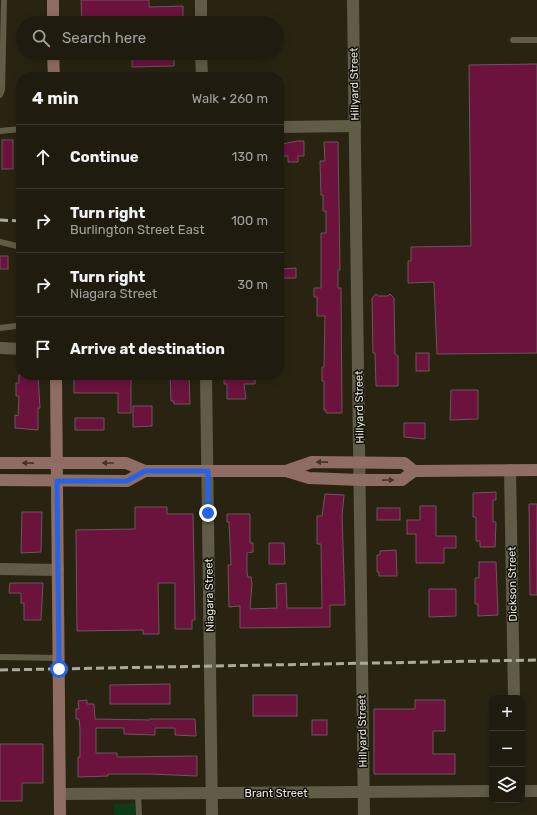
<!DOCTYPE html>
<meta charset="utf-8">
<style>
:root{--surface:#1f1b0e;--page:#272417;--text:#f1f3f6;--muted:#a1a19e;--line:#3c392e}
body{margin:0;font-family:Rubik,sans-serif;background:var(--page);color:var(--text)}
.controls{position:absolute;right:12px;bottom:12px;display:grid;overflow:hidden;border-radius:8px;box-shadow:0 2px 10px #0003}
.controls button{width:36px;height:36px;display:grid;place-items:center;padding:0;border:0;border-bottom:1px solid var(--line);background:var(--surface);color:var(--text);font:20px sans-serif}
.stop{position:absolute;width:12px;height:12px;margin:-9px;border:3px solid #2563eb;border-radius:50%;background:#fff}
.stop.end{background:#2563eb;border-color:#fff;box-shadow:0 1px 4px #0008}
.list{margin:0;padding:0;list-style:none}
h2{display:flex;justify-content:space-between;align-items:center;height:52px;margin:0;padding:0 16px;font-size:17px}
h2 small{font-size:13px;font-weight:400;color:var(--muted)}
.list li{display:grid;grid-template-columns:26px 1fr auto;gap:12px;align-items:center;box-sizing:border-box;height:64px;padding:0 16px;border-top:1px solid var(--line)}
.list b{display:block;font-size:15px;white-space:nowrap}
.list p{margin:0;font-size:13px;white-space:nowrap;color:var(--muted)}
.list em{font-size:13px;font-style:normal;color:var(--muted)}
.icon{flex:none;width:22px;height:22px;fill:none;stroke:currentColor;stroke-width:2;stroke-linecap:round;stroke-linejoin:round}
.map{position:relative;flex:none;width:537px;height:815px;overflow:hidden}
.search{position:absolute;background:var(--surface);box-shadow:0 2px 10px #0003;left:16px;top:16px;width:268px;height:44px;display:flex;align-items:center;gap:10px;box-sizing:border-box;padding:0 14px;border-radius:22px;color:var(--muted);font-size:15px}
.panel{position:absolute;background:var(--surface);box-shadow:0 2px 10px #0003;left:16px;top:72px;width:268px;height:308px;border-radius:16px}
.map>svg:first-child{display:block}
</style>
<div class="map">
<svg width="537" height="815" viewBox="0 0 537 815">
<rect width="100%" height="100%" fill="#292412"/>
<!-- green -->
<polygon fill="#0d3b18" points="135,803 135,815 114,815 114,804"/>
<!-- building -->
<g fill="#6b123d" stroke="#6c565d">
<polygon points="81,0 149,0 149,7 183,6 183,23 82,23"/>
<polygon points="135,53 174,53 174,66 132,67 132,56 135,56"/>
<polygon points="537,64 537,353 437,354 434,282 408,283 408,261 411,261 411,247 471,246 469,65"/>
<rect x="2" y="140" width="11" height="29"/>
<polygon points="297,141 304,141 304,156 298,156 298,162 288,162 288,156 282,156 282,144"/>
<polygon points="324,142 338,142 340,270 338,270 338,288 341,288 342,413 326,413 326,410 324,410 324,381 322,381 322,367 324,367 325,316 317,316 317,297 314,297 314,288 321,288 321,233 326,233 326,211 323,211 323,195 321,195 320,161 325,161"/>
<rect x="0" y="256" width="8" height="13"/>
<polygon points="296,268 296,278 282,278 282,269"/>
<polygon points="376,294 378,296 388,296 390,294 394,298 395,354 398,356 398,386 376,386 375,353 373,353 372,298"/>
<rect x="416" y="353" width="13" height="18"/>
<polygon points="19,375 38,375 40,408 38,408 38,430 15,428 15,415 18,416 19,396 16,396 16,383 19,383"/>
<polygon points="74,375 131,375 131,413 118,413 118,393 74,393"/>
<polygon points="170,375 189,375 190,404 174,404 174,401 171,401"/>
<polygon points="224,375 255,375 255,384 244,384 246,399 227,399 227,384 224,384"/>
<polygon points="451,390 478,390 478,419 450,420"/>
<polygon points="133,406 152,406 152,426 133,427"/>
<rect x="75" y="418" width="29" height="12"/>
<polygon points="404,423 425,423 425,439 404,437"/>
<polygon points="496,492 496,500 493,500 493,522 496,522 495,547 480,547 480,541 476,541 476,517 473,517 473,493"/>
<polygon points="325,494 344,495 342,516 345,605 330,605 330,627 240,628 240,606 229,607 228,565 231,565 229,522 227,522 227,514 250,514 250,543 253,543 253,552 247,553 247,573 248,577 251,577 252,584 250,609 277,608 276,584 286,583 287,608 322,608 321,544 317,544 317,516 322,516"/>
<polygon points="529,504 537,504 537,595 530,595"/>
<polygon points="420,506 436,506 436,536 456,536 456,548 444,548 444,563 416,563 416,534 407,534 407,520 420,520"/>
<polygon points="135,507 167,507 167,514 193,514 195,620 192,620 192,629 175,629 175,583 158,583 159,634 143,634 143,630 77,631 76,530 135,529"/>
<rect x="377" y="508" width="23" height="12"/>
<polygon points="22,512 42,512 41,552 21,553"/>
<polygon points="269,543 284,543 285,564 269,564"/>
<polygon points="396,550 397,576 379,576 379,572 377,572 377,555 380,555 380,551"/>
<polygon points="479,562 496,562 498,615 478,616 478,604 475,604 475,578 479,578"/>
<polygon points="10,583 43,583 41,620 24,620 24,603 21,603 21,593 9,593"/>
<polygon points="429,589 456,589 456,616 429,617"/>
<polygon points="170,684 170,704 110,704 110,685"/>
<rect x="253" y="695" width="44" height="21"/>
<polygon points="87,700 87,704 94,704 95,719 150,720 150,719 195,719 196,736 175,735 175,728 155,728 155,735 124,734 124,728 96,728 96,753 117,753 117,757 197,756 197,776 150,774 108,774 108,776 78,777 78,757 80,757 80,729 79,719 76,719 76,709 79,709 78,701"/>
<polygon points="415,700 445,700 445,731 433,731 433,754 455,754 455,774 374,774 374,709 415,709"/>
<rect x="312" y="720" width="15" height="15"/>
<polygon points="0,744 43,744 43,783 22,783 22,801 0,801"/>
</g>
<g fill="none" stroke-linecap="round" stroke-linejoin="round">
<!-- lane -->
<g stroke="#615c48" stroke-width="6">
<polyline points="513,40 537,40"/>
<polyline points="0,95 2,90 4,0"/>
<polyline points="0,131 21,129"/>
<polyline points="0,242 21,247"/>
<polyline points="0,328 16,326 21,323"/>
<polyline points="0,657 59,658"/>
<polyline points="138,793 139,815"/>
</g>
<!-- street -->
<g stroke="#615c48" stroke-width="12">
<polyline points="201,0 201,23"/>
<polyline points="353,0 364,815"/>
<polyline points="201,53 202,77"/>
<polyline points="279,127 355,126"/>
<polyline points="0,348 21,349"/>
<polyline points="206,375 212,815"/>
<polyline points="510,470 514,698"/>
<polyline points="0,569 58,570"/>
<polyline points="522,791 537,791"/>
<polyline points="60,794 492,791"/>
</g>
<!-- secondary -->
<g stroke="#906d62" stroke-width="12">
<polyline points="53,0 53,23"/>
<polyline points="53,53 54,77"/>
<polyline points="56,375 60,815"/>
<polyline points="0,463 126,463 145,471 286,471 309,478 360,480 402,480 414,471 537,470"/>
<polyline points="286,471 312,462 404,463 414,471"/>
<polyline points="0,480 127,481 145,471"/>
</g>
<!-- rail -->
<g stroke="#ada99b" stroke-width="3" stroke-dasharray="8 4" stroke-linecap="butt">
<polyline points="0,220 21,221"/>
<polyline points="0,670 537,660"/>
</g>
</g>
<!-- one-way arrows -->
<defs><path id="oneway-solid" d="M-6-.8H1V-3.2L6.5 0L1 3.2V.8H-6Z"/></defs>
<g fill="#43332b">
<use href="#oneway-solid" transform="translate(322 462) rotate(-179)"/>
<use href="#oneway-solid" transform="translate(28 463) rotate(-179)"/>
<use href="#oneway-solid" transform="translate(108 463) rotate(-180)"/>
<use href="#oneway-solid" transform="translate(388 480) rotate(-1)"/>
</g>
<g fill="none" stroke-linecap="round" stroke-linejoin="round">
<!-- route -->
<polyline stroke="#2563eb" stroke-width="5" points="59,669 57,481 127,481 145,471 208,471 208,513"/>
</g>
<g text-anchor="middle" stroke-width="3" stroke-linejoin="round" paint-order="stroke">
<!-- street labels -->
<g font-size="11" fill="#edeade" stroke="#0f0d06">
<text transform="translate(354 84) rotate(-91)" y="4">Hillyard Street</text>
<text transform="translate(359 407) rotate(-91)" y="4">Hillyard Street</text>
<text transform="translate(512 584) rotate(-91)" y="4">Dickson Street</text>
<text transform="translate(209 595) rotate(-91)" y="4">Niagara Street</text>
<text transform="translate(362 731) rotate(-91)" y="4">Hillyard Street</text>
<text x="276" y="797">Brant Street</text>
</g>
</g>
</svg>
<div class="controls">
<button>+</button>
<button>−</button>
<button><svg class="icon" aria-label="layers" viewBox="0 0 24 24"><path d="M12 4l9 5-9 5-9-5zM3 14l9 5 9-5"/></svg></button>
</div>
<div class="stop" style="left:59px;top:669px"></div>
<div class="stop end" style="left:208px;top:513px"></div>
<div class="search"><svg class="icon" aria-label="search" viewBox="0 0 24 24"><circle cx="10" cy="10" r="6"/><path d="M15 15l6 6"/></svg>Search here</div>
<section class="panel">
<h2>4 min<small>Walk · 260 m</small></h2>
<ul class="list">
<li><svg class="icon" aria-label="ahead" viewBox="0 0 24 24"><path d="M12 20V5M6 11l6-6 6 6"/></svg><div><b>Continue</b></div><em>130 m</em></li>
<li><svg class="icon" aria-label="right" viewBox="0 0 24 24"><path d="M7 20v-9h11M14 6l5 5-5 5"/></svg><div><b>Turn right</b><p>Burlington Street East</p></div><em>100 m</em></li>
<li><svg class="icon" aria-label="right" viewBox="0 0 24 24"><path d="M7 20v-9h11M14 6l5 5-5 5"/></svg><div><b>Turn right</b><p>Niagara Street</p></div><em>30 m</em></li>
<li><svg class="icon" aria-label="arrive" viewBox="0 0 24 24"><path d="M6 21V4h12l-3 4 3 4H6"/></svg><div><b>Arrive at destination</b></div></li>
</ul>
</section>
</div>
